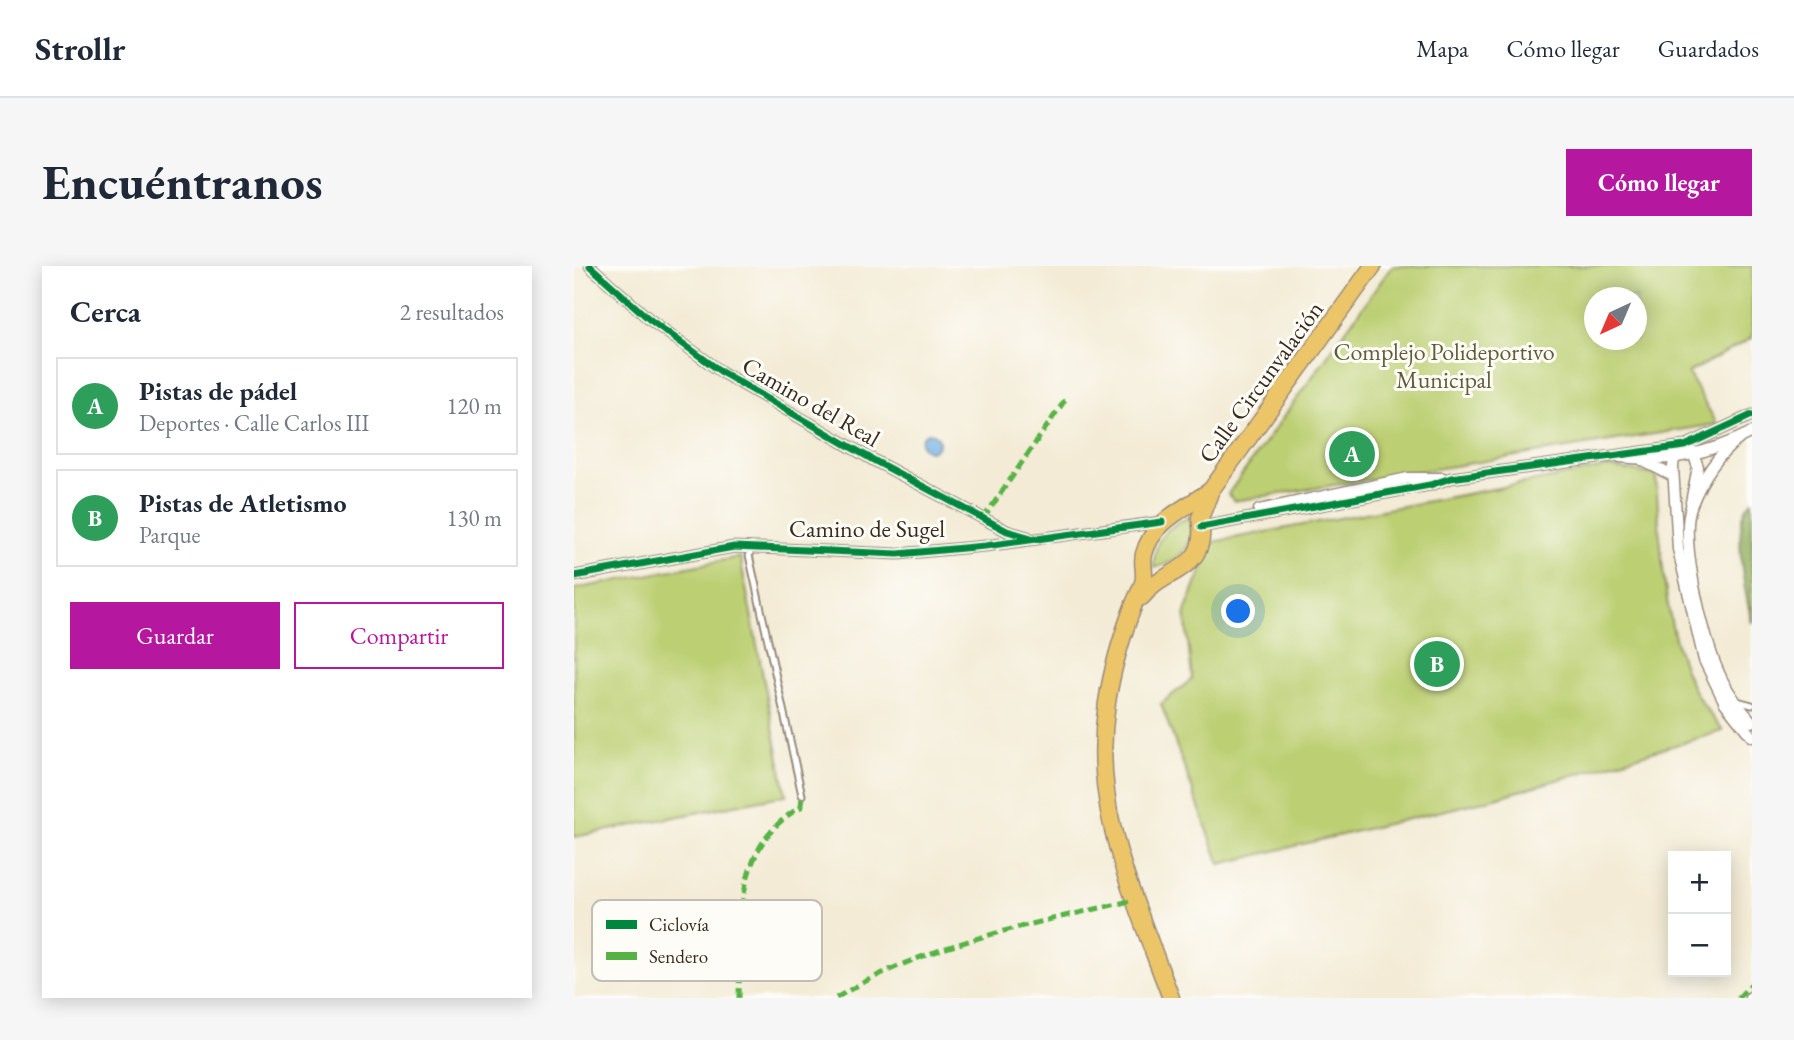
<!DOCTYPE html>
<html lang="es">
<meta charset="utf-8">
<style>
:root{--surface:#fff;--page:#f6f6f7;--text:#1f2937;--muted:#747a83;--line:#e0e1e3;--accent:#b5179e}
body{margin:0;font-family:"EB Garamond",serif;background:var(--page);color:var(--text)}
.controls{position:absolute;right:21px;bottom:21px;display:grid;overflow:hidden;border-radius:0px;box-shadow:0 4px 18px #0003}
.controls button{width:63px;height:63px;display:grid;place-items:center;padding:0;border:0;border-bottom:2px solid var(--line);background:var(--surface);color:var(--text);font:35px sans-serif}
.compass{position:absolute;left:1010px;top:21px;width:63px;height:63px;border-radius:50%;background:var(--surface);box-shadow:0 4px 18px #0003;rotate:224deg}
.you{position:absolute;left:665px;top:346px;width:24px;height:24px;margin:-18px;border:5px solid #fff;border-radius:50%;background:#1a73e8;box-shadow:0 0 0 10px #1a73e833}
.badge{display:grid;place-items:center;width:46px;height:46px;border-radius:50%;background:var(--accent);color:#fff;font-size:23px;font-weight:700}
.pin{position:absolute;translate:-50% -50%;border:4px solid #fff;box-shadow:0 2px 7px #0006}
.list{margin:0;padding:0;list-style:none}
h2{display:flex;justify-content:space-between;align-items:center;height:91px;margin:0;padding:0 28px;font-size:30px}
h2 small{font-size:23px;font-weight:400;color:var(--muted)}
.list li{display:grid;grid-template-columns:46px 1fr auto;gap:21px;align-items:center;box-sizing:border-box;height:98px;margin:0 14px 14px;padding:0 14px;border:2px solid var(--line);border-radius:0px}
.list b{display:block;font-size:26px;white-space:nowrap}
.list p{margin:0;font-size:23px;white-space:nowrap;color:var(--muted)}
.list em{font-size:23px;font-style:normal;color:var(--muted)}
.actions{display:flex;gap:14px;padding:21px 28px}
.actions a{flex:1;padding:16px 0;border:2px solid var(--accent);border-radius:0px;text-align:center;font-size:24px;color:var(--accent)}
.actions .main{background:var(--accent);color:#fff}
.map{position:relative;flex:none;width:1178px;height:732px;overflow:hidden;border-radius:0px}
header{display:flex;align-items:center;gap:42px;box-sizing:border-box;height:98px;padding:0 35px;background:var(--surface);border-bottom:2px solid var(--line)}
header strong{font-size:33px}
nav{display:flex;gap:38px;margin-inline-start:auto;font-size:24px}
.intro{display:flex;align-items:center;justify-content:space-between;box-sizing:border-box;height:168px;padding:0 42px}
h1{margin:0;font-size:49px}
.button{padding:18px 32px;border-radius:0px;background:var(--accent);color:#fff;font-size:24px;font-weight:700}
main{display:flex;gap:42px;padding:0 42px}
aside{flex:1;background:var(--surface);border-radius:0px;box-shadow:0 4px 18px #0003}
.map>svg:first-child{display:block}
</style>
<header>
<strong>Strollr</strong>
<nav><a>Mapa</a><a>Cómo llegar</a><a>Guardados</a></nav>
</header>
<div class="intro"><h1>Encuéntranos</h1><a class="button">Cómo llegar</a></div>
<main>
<aside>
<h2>Cerca<small>2 resultados</small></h2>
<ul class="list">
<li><span class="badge" style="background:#2e9e5b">A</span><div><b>Pistas de pádel</b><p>Deportes · Calle Carlos III</p></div><em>120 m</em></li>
<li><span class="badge" style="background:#2e9e5b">B</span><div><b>Pistas de Atletismo</b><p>Parque</p></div><em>130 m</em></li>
</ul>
<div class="actions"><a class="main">Guardar</a><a>Compartir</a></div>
</aside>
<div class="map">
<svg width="1178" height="732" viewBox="0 0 1178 732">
<rect width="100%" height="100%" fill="#fdfcf7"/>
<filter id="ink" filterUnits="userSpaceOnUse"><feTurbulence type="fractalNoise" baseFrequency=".0143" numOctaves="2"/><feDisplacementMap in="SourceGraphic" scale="14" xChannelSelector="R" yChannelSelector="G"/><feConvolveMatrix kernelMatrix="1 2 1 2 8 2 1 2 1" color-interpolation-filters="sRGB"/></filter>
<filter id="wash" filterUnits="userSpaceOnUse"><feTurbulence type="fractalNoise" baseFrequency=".00686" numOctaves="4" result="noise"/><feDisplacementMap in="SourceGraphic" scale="28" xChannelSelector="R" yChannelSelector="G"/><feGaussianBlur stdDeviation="1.57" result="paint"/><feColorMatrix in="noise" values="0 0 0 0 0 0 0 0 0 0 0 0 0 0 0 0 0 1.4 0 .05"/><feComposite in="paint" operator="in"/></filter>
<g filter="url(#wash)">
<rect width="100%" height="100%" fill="#f3ebd5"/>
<!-- green -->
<g fill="#bccf72" stroke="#7c7c48" stroke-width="2" fill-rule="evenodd">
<path d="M818,0H1178V72L1114,107L1143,158L660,235L654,228ZM1020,32H1062V74H1020Z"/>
<path d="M1035,201L1082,209C1086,277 1089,365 1121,426C1129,440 1140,453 1149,465L918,533L646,598L587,438L618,413L611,346L639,276Z"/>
<path d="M615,251C625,277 603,297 580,302C579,275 591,261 615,251Z"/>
<polygon points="166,291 212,529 0,571 0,323"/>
</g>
<!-- forest -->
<path fill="#95b264" stroke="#686e41" stroke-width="2" d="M1178,235V357C1172,330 1155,255 1178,235Z"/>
<!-- water -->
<circle fill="#70aee3" stroke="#566c80" stroke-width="2" cx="356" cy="176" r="9"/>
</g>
<g filter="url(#ink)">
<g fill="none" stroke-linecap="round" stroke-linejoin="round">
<defs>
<g id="service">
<polyline points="178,281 175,289 228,529"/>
<polyline points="1163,435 1178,439"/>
</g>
<g id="minor">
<polyline points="16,0 75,53 149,107 301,195 433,265 454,271"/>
<path d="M1165,173C1143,189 1128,213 1118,238C1104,271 1130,375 1145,407C1153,426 1165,441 1178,456"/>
<polyline points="1111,180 1100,193 1099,201 1104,283 1130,394 1151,437 1178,471"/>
<path d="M1046,191C1095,197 1134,188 1178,166"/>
<polyline points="1069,195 1099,210"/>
<polyline points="1117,236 1124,201 1119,187"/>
<polyline points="685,244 834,212 869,212"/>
<polyline points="627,261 856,219 877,212 1111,180 1178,149"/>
<polyline points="0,310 160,281 324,288 411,280 587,256"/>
<polyline points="1176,732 1178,730"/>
</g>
<g id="primary">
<polyline points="626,252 637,224 799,0"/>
<path d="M568,331C591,301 636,306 626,252"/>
<path d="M597,732C540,579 498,501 560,338C563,330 571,317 570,309C570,301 568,296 570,288C579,254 611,243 637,224"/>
</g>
</defs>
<!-- service casing -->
<use href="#service" stroke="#978a7a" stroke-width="9"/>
<!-- minor casing -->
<use href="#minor" stroke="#978a7a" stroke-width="13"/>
<!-- primary casing -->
<use href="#primary" stroke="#978a7a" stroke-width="19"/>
<!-- service -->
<use href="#service" stroke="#fff" stroke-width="5"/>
<!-- minor -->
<use href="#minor" stroke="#fff" stroke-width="10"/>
<!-- primary -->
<use href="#primary" stroke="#edc569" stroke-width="16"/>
<!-- quiet -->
<g stroke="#57b245" stroke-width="5" stroke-dasharray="10 5" stroke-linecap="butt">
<polyline points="409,253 491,134"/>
<path d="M165,732C167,663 157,580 227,541L228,529"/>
<path d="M262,732C351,677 460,658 560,634"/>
<polyline points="1164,732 1178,717"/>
</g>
<defs>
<g id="cycleway">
<polyline points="16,0 75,53 149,107 301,195 433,265 454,271"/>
<polyline points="627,261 856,219 877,212 1111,180 1178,149"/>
<polyline points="0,310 160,281 324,288 411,280 588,256"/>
</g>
</defs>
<!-- cycleway casing -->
<use href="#cycleway" stroke="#fdfcf7" stroke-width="11"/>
<!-- cycleway -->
<use href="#cycleway" stroke="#00873e" stroke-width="7"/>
</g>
</g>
<g text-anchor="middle" stroke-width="6" stroke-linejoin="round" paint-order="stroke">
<!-- park labels -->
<g font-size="24" fill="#625c37" stroke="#fdfcf7">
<text x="870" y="94">Complejo Polideportivo<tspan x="870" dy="28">Municipal</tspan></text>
</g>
<!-- street labels -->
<g font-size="24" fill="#3b2a1e" stroke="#fdfcf7">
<text transform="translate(687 116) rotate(-54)" y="8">Calle Circunvalación</text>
<text transform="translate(237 136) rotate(30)" y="8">Camino del Real</text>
<text x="293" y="271">Camino de Sugel</text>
</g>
</g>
<!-- legend -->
<rect x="18" y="634" width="230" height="81" rx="10" fill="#fdfcf7" stroke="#c3bdb6" stroke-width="2"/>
<rect x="32" y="654" width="31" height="9" fill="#00873e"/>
<rect x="32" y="686" width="31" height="8" fill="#57b245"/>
<g font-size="19" fill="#3b2a1e">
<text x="75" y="665">Ciclovía</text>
<text x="75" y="697">Sendero</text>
</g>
</svg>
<div class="controls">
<button>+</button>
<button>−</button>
</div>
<svg class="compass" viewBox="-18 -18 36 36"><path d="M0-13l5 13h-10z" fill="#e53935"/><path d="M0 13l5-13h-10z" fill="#747a83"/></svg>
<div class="you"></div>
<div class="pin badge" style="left:778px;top:188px;background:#2e9e5b">A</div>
<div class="pin badge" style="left:863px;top:398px;background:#2e9e5b">B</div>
</div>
</main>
